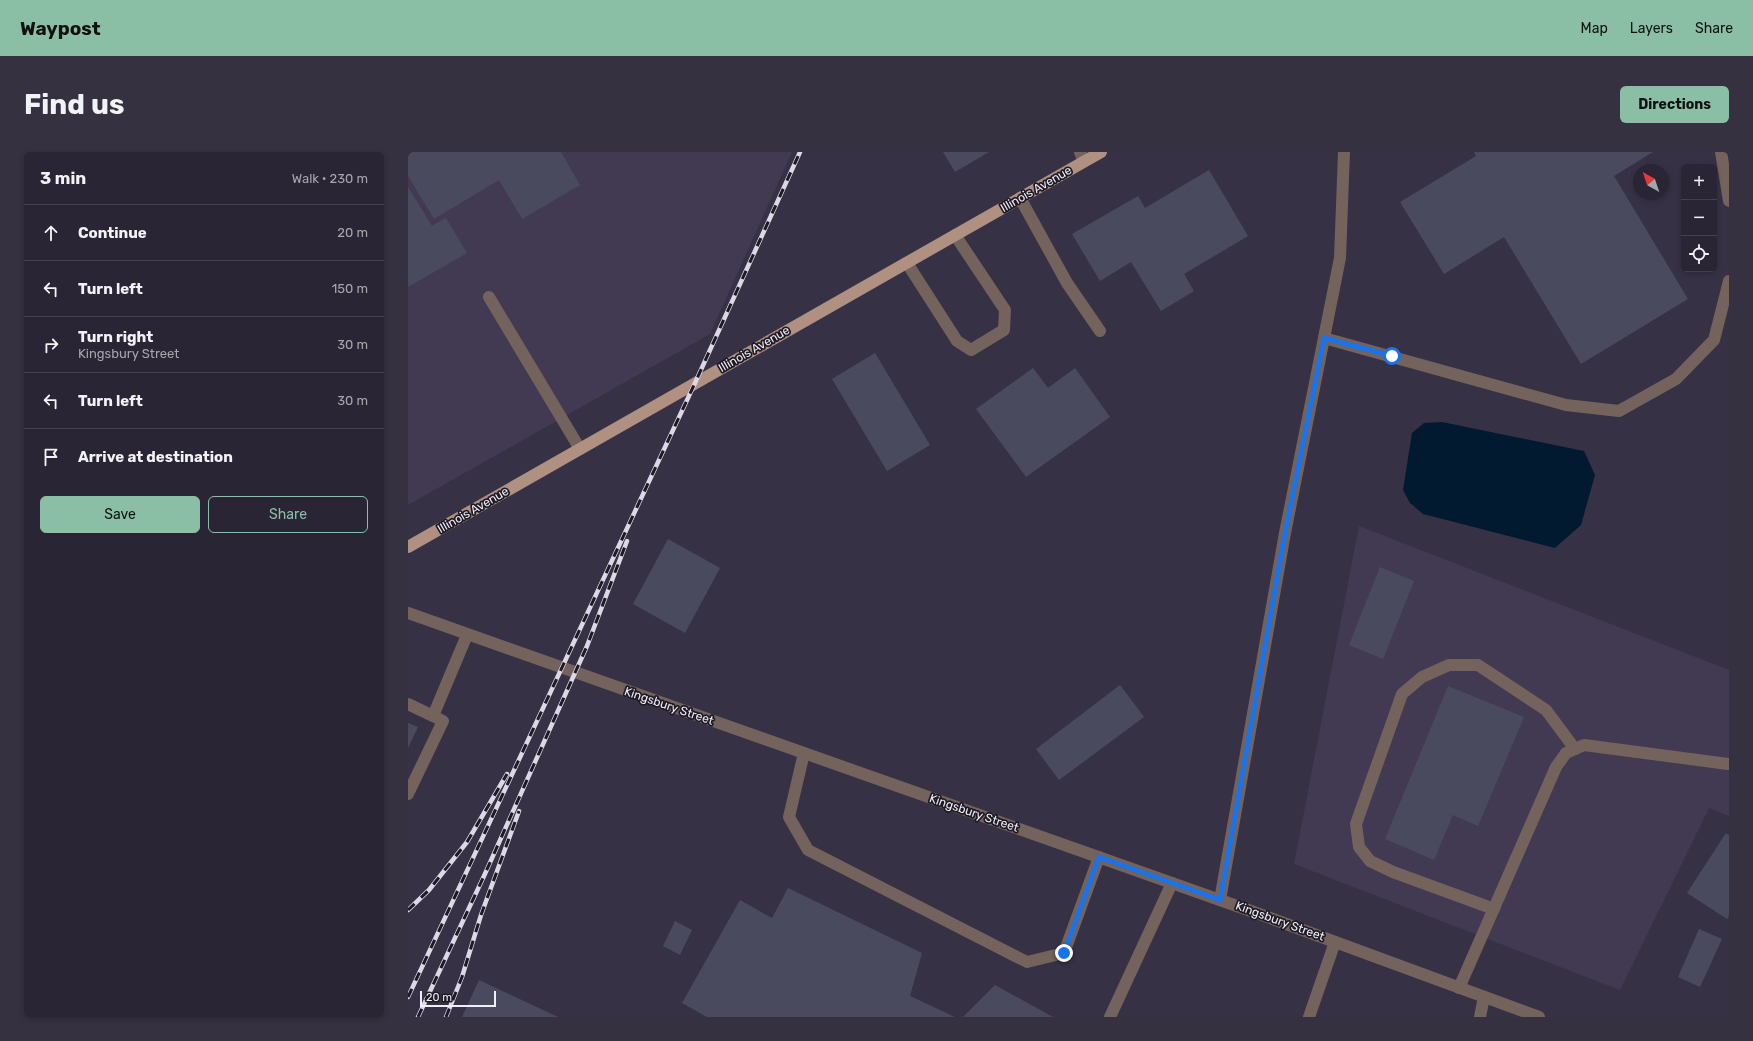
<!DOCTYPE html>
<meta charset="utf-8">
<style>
:root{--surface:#292534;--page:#353140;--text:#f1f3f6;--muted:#a5a5ac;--line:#45424f;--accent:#8abfa5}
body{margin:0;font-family:Rubik,sans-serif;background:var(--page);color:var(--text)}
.controls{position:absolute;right:12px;top:12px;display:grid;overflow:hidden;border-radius:6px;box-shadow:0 2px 6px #0003}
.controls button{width:36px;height:36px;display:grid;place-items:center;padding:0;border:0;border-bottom:1px solid var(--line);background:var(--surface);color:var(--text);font:20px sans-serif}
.compass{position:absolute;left:1225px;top:12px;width:36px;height:36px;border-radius:50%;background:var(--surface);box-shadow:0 2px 6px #0003;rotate:320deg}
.scale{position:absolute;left:12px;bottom:10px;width:76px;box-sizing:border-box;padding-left:4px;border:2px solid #f1edfa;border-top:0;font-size:11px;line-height:14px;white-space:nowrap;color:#f1edfa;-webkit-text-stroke:3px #1d1a24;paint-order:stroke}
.stop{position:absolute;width:12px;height:12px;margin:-9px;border:3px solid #1a73e8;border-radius:50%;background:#fff}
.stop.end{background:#1a73e8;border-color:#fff;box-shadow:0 1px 4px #0008}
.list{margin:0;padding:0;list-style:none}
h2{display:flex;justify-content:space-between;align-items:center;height:52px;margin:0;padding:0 16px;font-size:17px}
h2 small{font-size:13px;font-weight:400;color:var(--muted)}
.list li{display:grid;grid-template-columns:26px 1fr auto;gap:12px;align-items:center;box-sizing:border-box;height:56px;padding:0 16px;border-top:1px solid var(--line)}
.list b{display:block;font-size:15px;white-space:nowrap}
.list p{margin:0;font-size:13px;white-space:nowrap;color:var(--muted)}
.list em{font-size:13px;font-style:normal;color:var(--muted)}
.actions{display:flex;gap:8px;padding:12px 16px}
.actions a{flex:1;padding:9px 0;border:1px solid var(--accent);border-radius:6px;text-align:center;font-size:14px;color:var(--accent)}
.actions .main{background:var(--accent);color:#111}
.icon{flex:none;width:22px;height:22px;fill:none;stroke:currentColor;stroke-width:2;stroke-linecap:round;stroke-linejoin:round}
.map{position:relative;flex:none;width:1321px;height:865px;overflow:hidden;border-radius:6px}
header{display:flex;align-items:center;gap:24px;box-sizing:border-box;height:56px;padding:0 20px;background:var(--accent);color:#111}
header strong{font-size:19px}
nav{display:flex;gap:22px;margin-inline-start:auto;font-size:14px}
.intro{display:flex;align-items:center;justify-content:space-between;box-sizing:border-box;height:96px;padding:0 24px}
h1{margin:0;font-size:28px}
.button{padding:10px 18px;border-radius:6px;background:var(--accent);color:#111;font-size:14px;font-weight:700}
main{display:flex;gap:24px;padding:0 24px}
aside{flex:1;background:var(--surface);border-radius:6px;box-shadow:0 2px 6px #0003}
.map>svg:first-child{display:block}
</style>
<header>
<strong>Waypost</strong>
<nav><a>Map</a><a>Layers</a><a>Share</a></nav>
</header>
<div class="intro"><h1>Find us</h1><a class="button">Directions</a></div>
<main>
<aside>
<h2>3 min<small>Walk · 230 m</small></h2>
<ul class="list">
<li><svg class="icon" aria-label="ahead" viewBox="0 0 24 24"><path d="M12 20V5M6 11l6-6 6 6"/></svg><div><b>Continue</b></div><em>20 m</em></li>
<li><svg class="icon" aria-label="left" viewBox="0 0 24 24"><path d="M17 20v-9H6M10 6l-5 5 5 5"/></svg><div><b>Turn left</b></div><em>150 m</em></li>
<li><svg class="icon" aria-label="right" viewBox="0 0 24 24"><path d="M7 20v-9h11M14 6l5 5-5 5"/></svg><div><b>Turn right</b><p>Kingsbury Street</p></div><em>30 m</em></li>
<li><svg class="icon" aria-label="left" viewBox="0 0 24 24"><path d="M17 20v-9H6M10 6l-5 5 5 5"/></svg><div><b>Turn left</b></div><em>30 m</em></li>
<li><svg class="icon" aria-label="arrive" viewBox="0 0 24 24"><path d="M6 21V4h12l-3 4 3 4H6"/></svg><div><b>Arrive at destination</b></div></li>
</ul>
<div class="actions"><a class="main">Save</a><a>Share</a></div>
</aside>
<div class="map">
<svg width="1321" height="865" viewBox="0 0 1321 865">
<rect width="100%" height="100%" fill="#373145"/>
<!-- built -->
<g fill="#423a53">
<polygon points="0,0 384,0 302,182 0,353"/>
<polygon points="951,374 1321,518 1321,664 1301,656 1212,838 886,712"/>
</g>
<!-- water -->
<polygon fill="#021a2f" points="1034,270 1176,299 1187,323 1173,373 1147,396 1015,362 1002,351 995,338 1004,281 1016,271"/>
<!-- building -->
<g fill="#4a4a5f">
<polygon points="0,0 153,0 172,33 114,67 91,28 26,67 0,24"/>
<polygon points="535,0 581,0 547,20"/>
<polygon points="1066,0 1245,0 1206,24 1280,147 1173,212 1096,85 1036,122 992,50 1068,4"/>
<polygon points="801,18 840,84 776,122 786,139 753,159 723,110 692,129 664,82 730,44 737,56"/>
<polygon points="0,35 24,74 38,66 59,101 0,135"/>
<polygon points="467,201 522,293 479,319 424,227"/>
<polygon points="625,216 640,236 667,216 702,265 618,325 568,257"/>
<polygon points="260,387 312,416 277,481 225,452"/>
<polygon points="972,415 1006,429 975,507 941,493"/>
<polygon points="712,533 736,565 651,628 628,597"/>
<polygon points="1040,534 1116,565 1070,674 1045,663 1026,708 977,687"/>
<polygon points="0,571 10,575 0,596"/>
<polygon points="1318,681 1321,683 1321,763 1319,767 1279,741"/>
<polygon points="380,736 514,801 502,844 547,865 299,865 274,851 332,748 364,766"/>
<polygon points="267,769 284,778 272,803 255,794"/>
<polygon points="1291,777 1314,787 1292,835 1270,825"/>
<polygon points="71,828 150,865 54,865"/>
<polygon points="587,833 645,865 555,865"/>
</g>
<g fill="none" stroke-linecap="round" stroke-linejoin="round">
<!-- minor -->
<g stroke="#73635c" stroke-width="12">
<polyline points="672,0 676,9"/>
<polyline points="1313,0 1321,49"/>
<polyline points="612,46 659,131 692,179"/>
<polyline points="499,111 549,189 563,198 596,178 597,158 547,83"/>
<polyline points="81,145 172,297"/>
<polyline points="916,186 1158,253 1211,259 1268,227 1306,188 1321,129"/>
<polyline points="0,461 843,759 1131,865"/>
<polyline points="0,552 25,564 59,483"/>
<polyline points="396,601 381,665 400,698 619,810 656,801 691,705"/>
<polyline points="0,642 35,569 25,564"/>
<polyline points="812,748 877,381 932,106 936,0"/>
<polyline points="1086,757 985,720 962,709 951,695 948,672 994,542 1014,525 1041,513 1070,513 1138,558 1167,597"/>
<polyline points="1051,836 1148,615 1158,601 1176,593 1320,612"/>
<polyline points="702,865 764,731"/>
<polyline points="901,865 927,790"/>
<polyline points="1072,865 1076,845"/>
</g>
<!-- major -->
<polyline stroke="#b09081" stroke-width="12" points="0,395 693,0"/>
<defs>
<g id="rail">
<polyline points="0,758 21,738 59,690 99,622"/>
<polyline points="0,845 287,231 392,0"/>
<polyline points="10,865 76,724 179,494 219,389"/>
<polyline points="38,865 54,825 73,763 111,659"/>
</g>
</defs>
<!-- rail casing -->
<use href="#rail" stroke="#dcd8e6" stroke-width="4.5"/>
<!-- rail -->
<use href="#rail" stroke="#1d1a24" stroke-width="3" stroke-dasharray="9" stroke-linecap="butt"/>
</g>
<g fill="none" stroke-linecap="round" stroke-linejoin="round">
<!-- route -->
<polyline stroke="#1a73e8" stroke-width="5" points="656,801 691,705 812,748 877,381 916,186 984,204"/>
</g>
<g text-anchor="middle" stroke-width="3.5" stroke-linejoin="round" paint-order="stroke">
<!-- street labels -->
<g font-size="12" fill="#f1edfa" stroke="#1d1a24">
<text transform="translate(628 37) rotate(-30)" y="4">Illinois Avenue</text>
<text transform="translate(346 197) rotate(-30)" y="4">Illinois Avenue</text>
<text transform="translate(65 358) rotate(-30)" y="4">Illinois Avenue</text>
<text transform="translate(261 554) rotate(19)" y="4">Kingsbury Street</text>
<text transform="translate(566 661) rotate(19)" y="4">Kingsbury Street</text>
<text transform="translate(872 769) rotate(20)" y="4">Kingsbury Street</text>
</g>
</g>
</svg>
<div class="controls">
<button>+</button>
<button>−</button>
<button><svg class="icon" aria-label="locate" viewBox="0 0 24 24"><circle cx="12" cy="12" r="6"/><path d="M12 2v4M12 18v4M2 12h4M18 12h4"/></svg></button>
</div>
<svg class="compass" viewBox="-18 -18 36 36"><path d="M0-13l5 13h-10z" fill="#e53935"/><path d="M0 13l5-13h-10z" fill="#a5a5ac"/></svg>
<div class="scale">20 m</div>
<div class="stop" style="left:984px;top:204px"></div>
<div class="stop end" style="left:656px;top:801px"></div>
</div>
</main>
